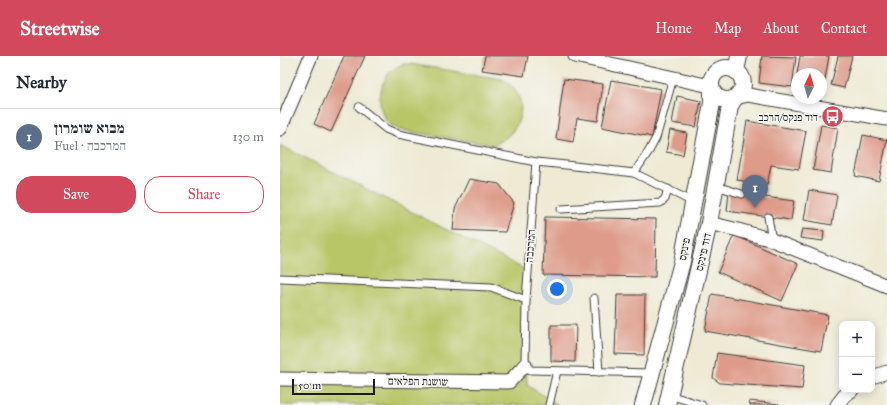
<!DOCTYPE html>
<meta charset="utf-8">
<style>
:root{--surface:#fff;--page:#f2f2f3;--text:#1f2937;--muted:#747a83;--line:#e0e1e3;--accent:#d1495b}
body{margin:0;font-family:"IM FELL Great Primer","Frank Ruhl Libre",serif;background:var(--page);color:var(--text)}
.controls{position:absolute;right:12px;bottom:12px;display:grid;overflow:hidden;border-radius:8px;box-shadow:0 2px 10px #0003}
.controls button{width:36px;height:36px;display:grid;place-items:center;padding:0;border:0;border-bottom:1px solid var(--line);background:var(--surface);color:var(--text);font:20px sans-serif}
.compass{position:absolute;left:511px;top:12px;width:36px;height:36px;border-radius:50%;background:var(--surface);box-shadow:0 2px 10px #0003;rotate:5deg}
.scale{position:absolute;left:12px;bottom:10px;width:83px;box-sizing:border-box;padding-left:4px;border:2px solid #1c1c1c;border-top:0;font-size:11px;line-height:14px;white-space:nowrap;color:#1c1c1c;-webkit-text-stroke:3px #f6f6f2;paint-order:stroke}
.you{position:absolute;left:277px;top:233px;width:14px;height:14px;margin:-10px;border:3px solid #fff;border-radius:50%;background:#1a73e8;box-shadow:0 0 0 6px #1a73e833}
.badge{display:grid;place-items:center;width:26px;height:26px;border-radius:50%;background:var(--accent);color:#fff;font-size:13px;font-weight:700}
.pin{position:absolute;translate:-50% -33px;filter:drop-shadow(0 1px 2px #0008)}
.pin::after{content:'';position:absolute;top:21px;width:14px;height:12px;background:inherit;clip-path:polygon(0 0,100% 0,50% 100%)}
.list{margin:0;padding:0;list-style:none}
h2{display:flex;justify-content:space-between;align-items:center;height:52px;margin:0;padding:0 16px;font-size:17px}
h2 small{font-size:13px;font-weight:400;color:var(--muted)}
.list li{display:grid;grid-template-columns:26px 1fr auto;gap:12px;align-items:center;box-sizing:border-box;height:56px;padding:0 16px;border-top:1px solid var(--line)}
.list b{display:block;font-size:15px;white-space:nowrap}
.list p{margin:0;font-size:13px;white-space:nowrap;color:var(--muted)}
.list em{font-size:13px;font-style:normal;color:var(--muted)}
.actions{display:flex;gap:8px;padding:12px 16px}
.actions a{flex:1;padding:9px 0;border:1px solid var(--accent);border-radius:16px;text-align:center;font-size:14px;color:var(--accent)}
.actions .main{background:var(--accent);color:#fff}
.map{position:relative;flex:none;width:607px;height:349px;overflow:hidden}
header{display:flex;align-items:center;gap:24px;box-sizing:border-box;height:56px;padding:0 20px;background:var(--accent);color:#fff}
header strong{font-size:19px}
nav{display:flex;gap:22px;margin-inline-start:auto;font-size:14px}
main{display:flex}
aside{flex:1;background:var(--surface)}
.map>svg:first-child{display:block}
</style>
<header>
<strong>Streetwise</strong>
<nav><a>Home</a><a>Map</a><a>About</a><a>Contact</a></nav>
</header>
<main>
<aside>
<h2>Nearby<small></small></h2>
<ul class="list">
<li><span class="badge" style="background:#5c6f8a">1</span><div><b>מבוא שומרון</b><p>Fuel · המרכבה</p></div><em>130 m</em></li>
</ul>
<div class="actions"><a class="main">Save</a><a>Share</a></div>
</aside>
<div class="map">
<svg width="607" height="349" viewBox="0 0 607 349">
<rect width="100%" height="100%" fill="#f6f6f2"/>
<filter id="ink" filterUnits="userSpaceOnUse"><feTurbulence type="fractalNoise" baseFrequency=".025" numOctaves="2"/><feDisplacementMap in="SourceGraphic" scale="8" xChannelSelector="R" yChannelSelector="G"/><feConvolveMatrix kernelMatrix="1 2 1 2 8 2 1 2 1" color-interpolation-filters="sRGB"/></filter>
<filter id="wash" filterUnits="userSpaceOnUse"><feTurbulence type="fractalNoise" baseFrequency=".012" numOctaves="4" result="noise"/><feDisplacementMap in="SourceGraphic" scale="16" xChannelSelector="R" yChannelSelector="G"/><feGaussianBlur stdDeviation="0.9" result="paint"/><feColorMatrix in="noise" values="0 0 0 0 0 0 0 0 0 0 0 0 0 0 0 0 0 1.4 0 .05"/><feComposite in="paint" operator="in"/></filter>
<g filter="url(#wash)">
<rect width="100%" height="100%" fill="#eeead4"/>
<!-- green -->
<g fill="#b9c668" stroke="#6a7142">
<path d="M122,8H130L222,23C253,40 243,79 212,89L120,74C115,71 110,69 107,65C96,52 99,30 109,17C113,13 117,11 122,8Z"/>
<polygon points="0,89 246,214 247,329 278,349 0,349"/>
</g>
<g id="blocks">
<!-- building -->
<g fill="#de9b89">
<polygon points="64,0 85,0 51,76 34,68"/>
<polygon points="205,0 248,0 244,20 202,14"/>
<polygon points="482,0 516,1 512,31 479,27"/>
<polygon points="520,0 549,0 543,35 541,34 541,18 517,18"/>
<polygon points="558,0 572,0 564,32 551,29"/>
<polygon points="284,23 323,28 318,65 297,62 293,86 276,83"/>
<polygon points="331,24 381,33 372,81 322,71"/>
<polygon points="397,40 421,45 416,71 392,67"/>
<polygon points="467,65 526,75 519,113 491,109 487,129 457,124"/>
<polygon points="541,69 558,72 551,117 533,114"/>
<polygon points="390,74 407,77 403,99 386,96"/>
<polygon points="583,79 607,84 599,125 575,120"/>
<polygon points="189,123 219,128 234,147 225,176 173,174 175,153"/>
<polygon points="529,134 557,139 552,169 524,164"/>
<polygon points="449,136 514,145 511,164 447,155"/>
<polygon points="265,161 376,163 375,221 263,219"/>
<polygon points="522,173 544,175 543,185 520,182"/>
<polygon points="454,179 518,208 502,245 438,216"/>
<polygon points="432,238 548,259 541,295 425,275"/>
<polygon points="337,239 365,239 364,299 335,298"/>
<polygon points="271,269 296,269 295,306 271,305"/>
<polygon points="437,297 525,309 522,333 440,327 433,322"/>
<polygon points="469,345 499,348 499,349 470,349"/>
</g>
</g>
</g>
<g filter="url(#ink)">
<use href="#blocks" fill-opacity="0" stroke="#3c3b38" stroke-width="1"/>
<g fill="none" stroke-linecap="round" stroke-linejoin="round">
<defs>
<g id="service">
<polyline points="79,51 106,73 118,78 256,106"/>
<polyline points="354,117 369,95 376,82 393,22"/>
<polyline points="436,130 462,138"/>
<polyline points="281,153 380,147 385,143 388,133"/>
<polyline points="488,161 492,184"/>
<polyline points="0,222 211,231 246,244"/>
<polyline points="314,242 319,316"/>
<polyline points="371,317 251,314 247,312 245,309 246,244 256,106 286,109 354,117 413,146"/>
<polyline points="389,339 422,349"/>
<polyline points="269,349 277,315"/>
</g>
<g id="minor">
<polyline points="295,0 430,30"/>
<polyline points="455,42 468,39 607,63"/>
<polyline points="0,73 31,0"/>
<polyline points="429,167 458,174 492,184 607,230"/>
<polyline points="592,321 607,316"/>
<polyline points="0,323 229,326 245,309"/>
<polyline points="557,349 564,340 572,334"/>
</g>
<g id="tertiary">
<circle cx="447" cy="28" r="16"/>
<polyline points="456,15 459,0"/>
<polyline points="363,349 402,206 432,47 432,35"/>
<polyline points="387,349 429,167 450,50 454,43"/>
</g>
</defs>
<!-- service casing -->
<use href="#service" stroke="#3c3b38" stroke-width="9"/>
<!-- minor casing -->
<use href="#minor" stroke="#3c3b38" stroke-width="15"/>
<!-- tertiary casing -->
<use href="#tertiary" stroke="#3c3b38" stroke-width="18"/>
<!-- service -->
<use href="#service" stroke="#fff" stroke-width="7"/>
<!-- minor -->
<use href="#minor" stroke="#fff" stroke-width="13"/>
<!-- tertiary -->
<use href="#tertiary" stroke="#fff" stroke-width="16"/>
</g>
</g>
<!-- icons -->
<defs>
<symbol id="bus-disc" viewBox="-11 -11 22 22"><circle r="9.5" fill="#d1495b" stroke="#f6f6f2"/><path d="M-5-6H5V4H4V6H2V4H-2V6H-4V4H-5ZM-3.5-4V0h7V-4ZM-3.5 1.2v1.5H-2V1.2ZM2 1.2v1.5H3.5V1.2Z" fill="#fff"/></symbol>
</defs>
<g fill-rule="evenodd">
<use href="#bus-disc" x="540" y="48" width="25" height="25"/>
</g>
<g text-anchor="middle" stroke-width="3.5" stroke-linejoin="round" paint-order="stroke">
<!-- poi labels -->
<g font-size="11" fill="#1c1c1c" stroke="#f6f6f2" text-anchor="end">
<text x="538" y="65">דוד פנקס/הרכב</text>
</g>
<!-- street labels -->
<g font-size="11" fill="#1c1c1c" stroke="#f6f6f2">
<text transform="translate(250 190) rotate(-86)" y="4">המרכבה</text>
<text transform="translate(404 193) rotate(-79)" y="4">פינקס</text>
<text transform="translate(423 196) rotate(-77)" y="4">דוד פינקס</text>
<text transform="translate(138 325) rotate(1)" y="4">שושנת הפלאים</text>
</g>
</g>
</svg>
<div class="controls">
<button>+</button>
<button>−</button>
</div>
<svg class="compass" viewBox="-18 -18 36 36"><path d="M0-13l5 13h-10z" fill="#e53935"/><path d="M0 13l5-13h-10z" fill="#747a83"/></svg>
<div class="scale">50 m</div>
<div class="you"></div>
<div class="pin badge" style="left:475px;top:152px;background:#5c6f8a">1</div>
</div>
</main>
